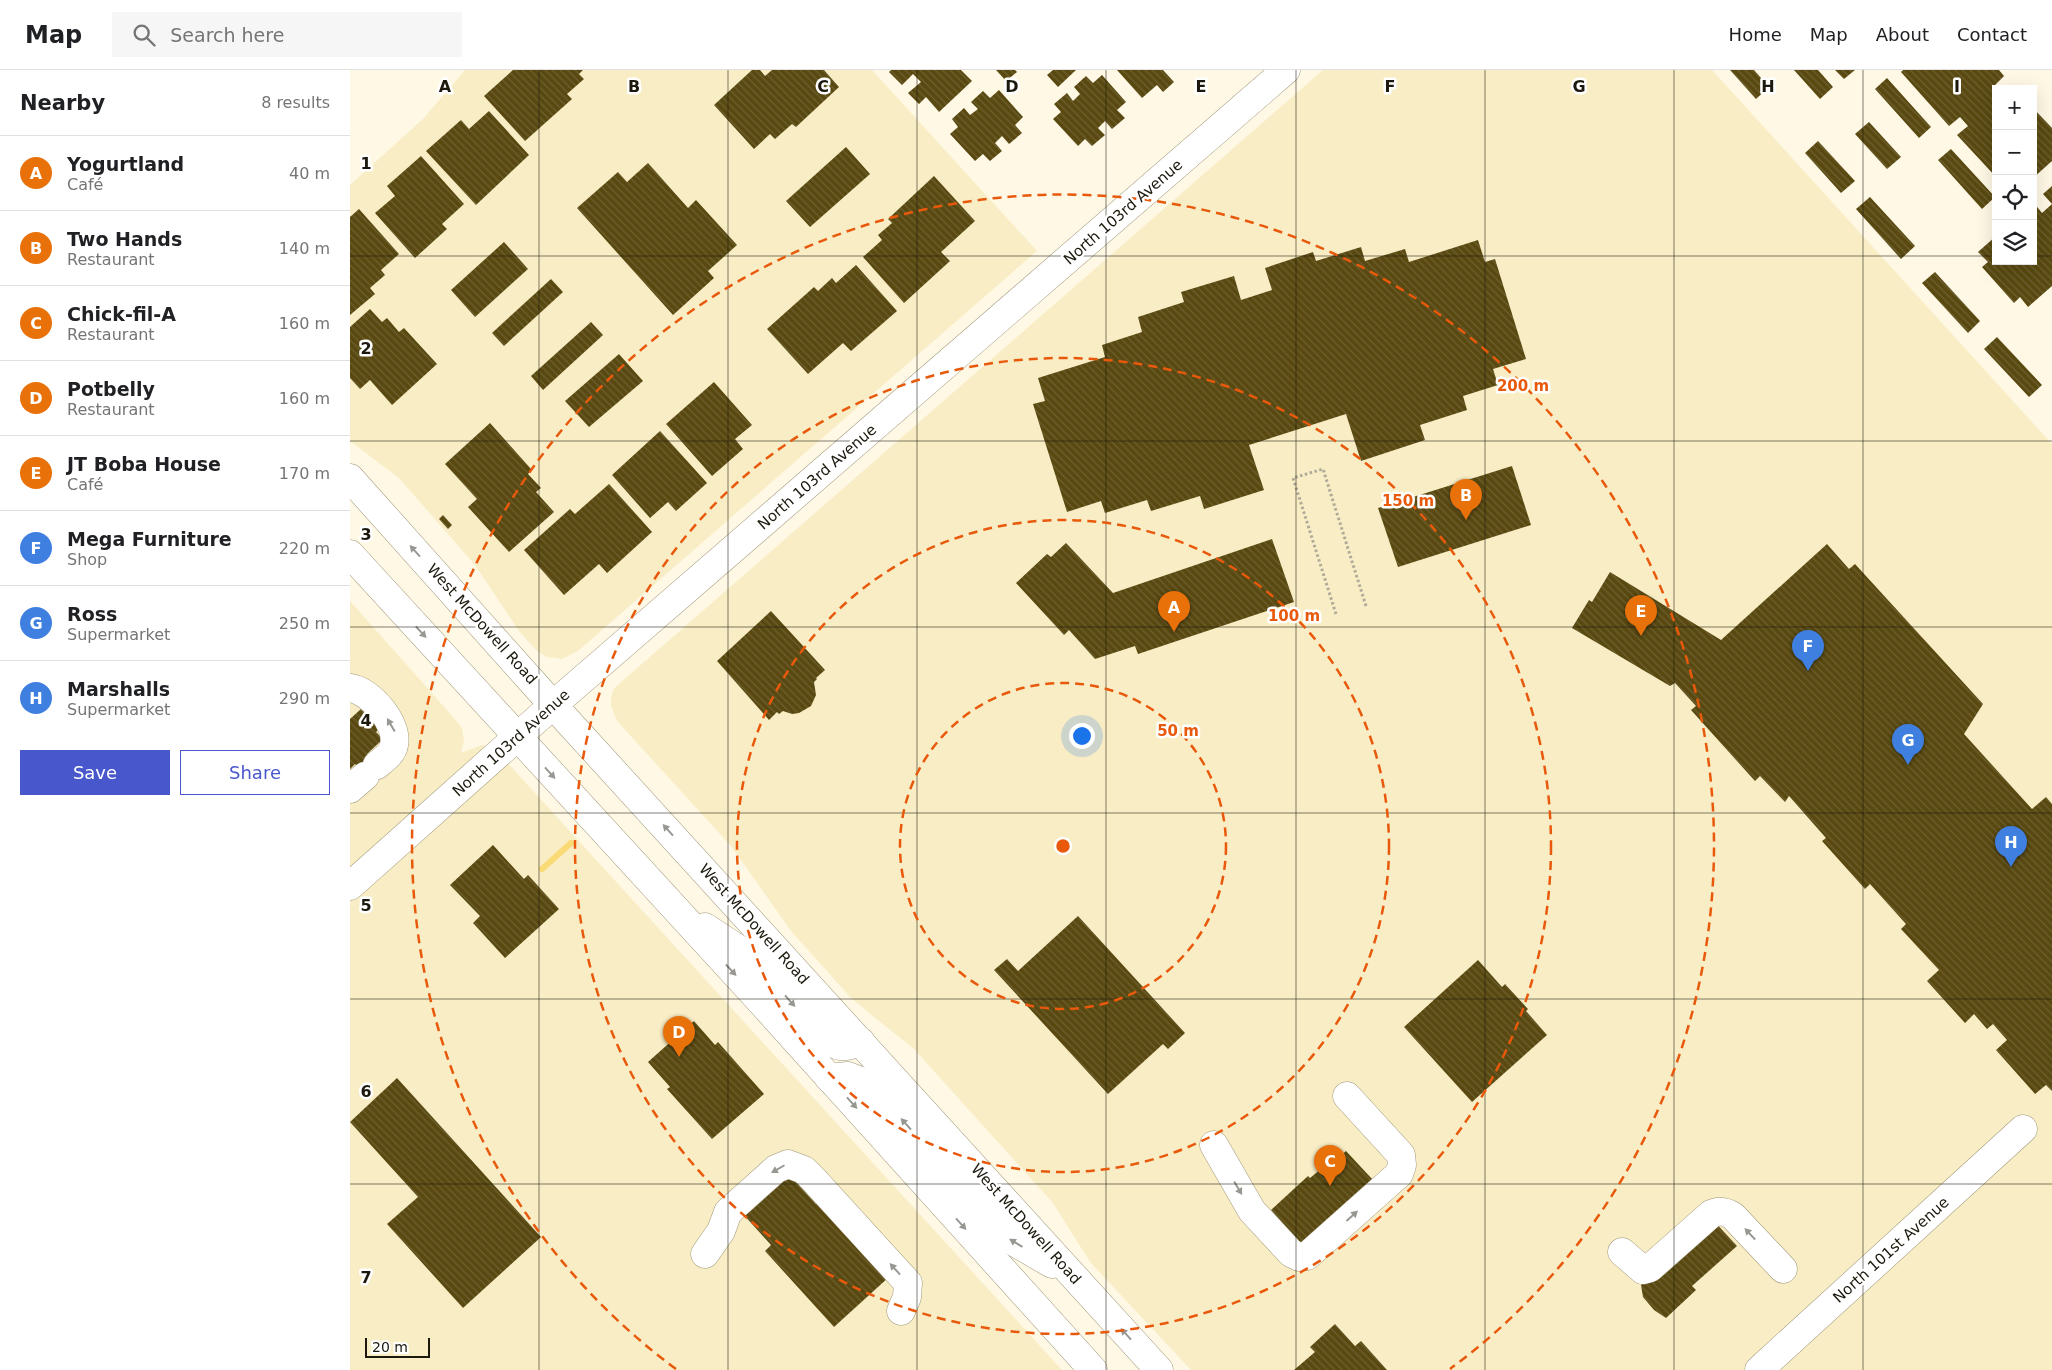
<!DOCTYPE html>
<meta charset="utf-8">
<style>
:root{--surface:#fff;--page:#f6f6f6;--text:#202124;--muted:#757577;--line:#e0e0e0;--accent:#4957cc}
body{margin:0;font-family:"DejaVu Sans",sans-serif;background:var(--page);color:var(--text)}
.controls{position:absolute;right:15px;top:15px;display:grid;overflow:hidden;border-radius:0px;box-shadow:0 5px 20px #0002}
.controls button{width:45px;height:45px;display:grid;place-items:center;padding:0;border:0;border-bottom:1px solid var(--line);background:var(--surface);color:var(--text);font:25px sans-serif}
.scale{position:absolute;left:15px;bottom:12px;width:65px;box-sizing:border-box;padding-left:5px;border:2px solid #1c180d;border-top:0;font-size:14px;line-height:18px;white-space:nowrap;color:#1c180d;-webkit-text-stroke:4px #fff;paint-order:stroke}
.you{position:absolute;left:731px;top:665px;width:18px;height:18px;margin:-12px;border:4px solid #fff;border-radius:50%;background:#1a73e8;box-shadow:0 0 0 8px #1a73e833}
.badge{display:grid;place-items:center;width:32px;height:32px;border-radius:50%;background:var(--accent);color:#fff;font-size:16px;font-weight:700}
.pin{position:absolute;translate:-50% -41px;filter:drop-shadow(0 1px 2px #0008)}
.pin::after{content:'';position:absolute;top:26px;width:18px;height:15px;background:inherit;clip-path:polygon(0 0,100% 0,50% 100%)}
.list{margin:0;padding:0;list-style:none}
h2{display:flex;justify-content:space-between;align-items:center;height:65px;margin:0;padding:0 20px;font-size:21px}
h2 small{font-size:16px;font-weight:400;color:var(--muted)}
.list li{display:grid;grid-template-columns:32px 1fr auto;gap:15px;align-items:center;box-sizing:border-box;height:75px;padding:0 20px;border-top:1px solid var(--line)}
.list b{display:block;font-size:19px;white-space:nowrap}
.list p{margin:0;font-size:16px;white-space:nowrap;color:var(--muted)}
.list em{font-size:16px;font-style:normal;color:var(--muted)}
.actions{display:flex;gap:10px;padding:15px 20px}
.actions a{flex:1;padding:11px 0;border:1px solid var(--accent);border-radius:0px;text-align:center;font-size:18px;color:var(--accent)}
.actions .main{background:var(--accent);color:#fff}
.icon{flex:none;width:28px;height:28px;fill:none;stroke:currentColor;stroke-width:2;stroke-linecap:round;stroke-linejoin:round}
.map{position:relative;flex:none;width:1702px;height:1300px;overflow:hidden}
header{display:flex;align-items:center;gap:30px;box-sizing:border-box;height:70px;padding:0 25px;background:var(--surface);border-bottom:1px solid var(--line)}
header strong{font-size:24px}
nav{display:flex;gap:28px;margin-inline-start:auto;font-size:18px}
.search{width:350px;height:45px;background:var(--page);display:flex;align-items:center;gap:12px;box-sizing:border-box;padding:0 18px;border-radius:0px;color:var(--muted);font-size:19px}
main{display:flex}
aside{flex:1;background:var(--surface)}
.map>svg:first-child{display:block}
</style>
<header>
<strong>Map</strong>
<div class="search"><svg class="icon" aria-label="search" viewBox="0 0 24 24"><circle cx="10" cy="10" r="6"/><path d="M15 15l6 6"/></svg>Search here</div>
<nav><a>Home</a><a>Map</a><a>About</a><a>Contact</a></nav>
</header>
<main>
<aside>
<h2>Nearby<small>8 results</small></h2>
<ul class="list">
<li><span class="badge" style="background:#e8710a">A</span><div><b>Yogurtland</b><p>Café</p></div><em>40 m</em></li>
<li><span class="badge" style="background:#e8710a">B</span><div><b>Two Hands</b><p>Restaurant</p></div><em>140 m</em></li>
<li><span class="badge" style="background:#e8710a">C</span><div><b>Chick-fil-A</b><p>Restaurant</p></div><em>160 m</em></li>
<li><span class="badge" style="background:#e8710a">D</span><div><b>Potbelly</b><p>Restaurant</p></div><em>160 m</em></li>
<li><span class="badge" style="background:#e8710a">E</span><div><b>JT Boba House</b><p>Café</p></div><em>170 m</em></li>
<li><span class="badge" style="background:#3f7fe0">F</span><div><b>Mega Furniture</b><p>Shop</p></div><em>220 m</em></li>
<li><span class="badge" style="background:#3f7fe0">G</span><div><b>Ross</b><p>Supermarket</p></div><em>250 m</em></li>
<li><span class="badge" style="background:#3f7fe0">H</span><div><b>Marshalls</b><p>Supermarket</p></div><em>290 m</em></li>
</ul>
<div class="actions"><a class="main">Save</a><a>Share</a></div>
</aside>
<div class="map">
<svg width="1702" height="1300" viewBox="0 0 1702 1300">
<defs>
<pattern id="building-back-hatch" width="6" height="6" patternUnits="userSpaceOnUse" patternTransform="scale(1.25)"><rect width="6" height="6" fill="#594910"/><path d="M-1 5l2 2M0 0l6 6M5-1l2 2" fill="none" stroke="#6d6031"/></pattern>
</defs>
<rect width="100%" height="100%" fill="#fef8e5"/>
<!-- built -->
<g fill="#f9edc5">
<polygon points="115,0 522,0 687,181 229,580 212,589 197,587 186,580 169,561 125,495 49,408 0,371 0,115 73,49"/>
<polygon points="973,0 1362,0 1702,374 1702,1300 841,1300 740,1192 703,1133 564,979 502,929 441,861 381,776 267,651 261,636 261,628 263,620 270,613"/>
<polygon points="0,531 104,648 112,658 114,671 111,683 132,675 143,677 712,1300 0,1300"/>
</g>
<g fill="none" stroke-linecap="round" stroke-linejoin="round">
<!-- stream -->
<polyline stroke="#f9da74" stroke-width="6" points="192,799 221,773"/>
</g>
<!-- building -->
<g fill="url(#building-back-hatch)">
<polygon points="163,0 233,0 229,4 234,9 217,24 222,29 175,71 134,26"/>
<polygon points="402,0 410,0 415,6 422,0 474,0 489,17 446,57 442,54 425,69 420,64 404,79 364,35"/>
<polygon points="541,0 611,0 622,11 589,42 576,27 569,34 558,23 571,12 563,4 552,15 539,2"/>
<polygon points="646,0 665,0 667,2 656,11"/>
<polygon points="703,0 726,0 708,17 697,5"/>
<polygon points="767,0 813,0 824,12 813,22 807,15 792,28"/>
<polygon points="1380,0 1404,0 1419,17 1406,29"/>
<polygon points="1444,0 1468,0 1483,17 1470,29"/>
<polygon points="1485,0 1505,0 1494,9"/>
<polygon points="1553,0 1649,0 1654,6 1644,16 1646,18 1646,107 1607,65 1618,56 1610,47 1599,56 1551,2"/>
<polygon points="752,5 776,32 767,40 775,48 762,59 755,51 748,58 755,65 742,76 735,69 728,76 703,49 711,42 704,34 717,23 723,31 730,24 724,17 736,6 743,13"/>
<polygon points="1537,8 1581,57 1569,68 1525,19"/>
<polygon points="649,20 673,47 665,55 672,63 659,74 652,66 645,73 652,81 640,91 633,84 625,91 600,64 608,57 602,49 614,38 620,45 628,39 621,32 633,21 640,28"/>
<polygon points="1683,38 1702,58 1702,91 1683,108"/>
<polygon points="139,41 179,85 126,135 76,81 111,50 119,59"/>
<polygon points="1519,52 1551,87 1537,99 1505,64"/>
<polygon points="1468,71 1505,111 1491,123 1455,83"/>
<polygon points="496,77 520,104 460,157 436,131"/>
<polygon points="1601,79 1645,127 1632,139 1588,90"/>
<polygon points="71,86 114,134 92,154 97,159 65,188 25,143 45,126 37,116"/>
<polygon points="298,93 338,138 346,130 387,175 358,201 364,208 323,245 227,138 268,102 277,112"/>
<polygon points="584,106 625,151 591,182 600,191 554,233 513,187 532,170 528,165 542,153 538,149"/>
<polygon points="1702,116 1702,216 1678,237 1670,227 1664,233 1632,197 1638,192 1628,182 1646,166 1646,191 1683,191 1683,132 1692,143 1702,134 1693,124"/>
<polygon points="1520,127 1565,176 1551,189 1506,139"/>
<polygon points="9,139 49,184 31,200 35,205 20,218 25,224 0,245 0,147"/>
<polygon points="1128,170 1135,192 1145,189 1176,289 1143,299 1148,315 1113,326 1117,340 1070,355 1075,370 1011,391 996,344 899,375 914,420 854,439 850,426 801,441 797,430 755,443 751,431 717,442 683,334 695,331 688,308 755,287 752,275 792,262 788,247 834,232 831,222 884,206 891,230 922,220 915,198 963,182 966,191 1011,177 1015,191 1055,179 1059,192"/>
<polygon points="154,172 178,199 125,247 101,220"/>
<polygon points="506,195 547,241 501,281 493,273 458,304 417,259 464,217 468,221 482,208 486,213"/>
<polygon points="1585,202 1630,251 1618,263 1572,213"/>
<polygon points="201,209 213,222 154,276 142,263"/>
<polygon points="20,239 32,252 37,248 49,262 54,258 87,294 42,335 20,310 10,319 0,308 0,257"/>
<polygon points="241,252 253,265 193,320 181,306"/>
<polygon points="1647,267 1692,315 1679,327 1634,279"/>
<polygon points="269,284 293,311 239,357 215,331"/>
<polygon points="364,312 402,355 385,369 393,379 362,406 316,354"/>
<polygon points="140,353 182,400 178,404 191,418 186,422 204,442 159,482 118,437 127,429 95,394"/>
<polygon points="310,361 357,413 326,441 318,432 300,448 262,405"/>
<polygon points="1162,396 1181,455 1048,497 1028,438"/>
<polygon points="259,414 302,462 257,503 249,494 214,525 174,480 220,439 225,444"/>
<polygon points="93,445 102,455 98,459 89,449"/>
<polygon points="922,469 944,532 788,584 785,576 745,589 719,560 714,565 666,513 697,484 701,487 716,473 763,523"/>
<polygon points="1477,474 1499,499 1505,494 1633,634 1614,664 1682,739 1696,727 1702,734 1702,1021 1696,1015 1685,1024 1646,980 1657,970 1643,954 1637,959 1624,944 1615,953 1577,911 1589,900 1551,859 1556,854 1520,814 1515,819 1472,771 1476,768 1439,726 1435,732 1410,706 1405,711 1341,640 1346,636 1325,613 1320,616 1222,558 1239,530 1242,532 1260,502 1371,570"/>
<polygon points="421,541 475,600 466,608 467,609 464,612 466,625 461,636 449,643 442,644 433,641 429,644 427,642 419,650 367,591"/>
<polygon points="11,639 29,659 26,662 33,669 17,684 32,700 20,711 5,694 0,699 0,649"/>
<polygon points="143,775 174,809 178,805 209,839 155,888 123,853 130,846 100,815"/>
<polygon points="728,846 835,963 818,979 813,974 758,1024 644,900 657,889 668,901"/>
<polygon points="1128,890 1152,917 1155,914 1178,939 1176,941 1197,965 1122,1032 1054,957"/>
<polygon points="344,951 365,975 368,972 414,1024 362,1069 317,1019 320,1017 298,992"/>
<polygon points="47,1008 191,1167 113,1238 37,1154 68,1127 0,1052"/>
<polygon points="996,1081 1023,1110 952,1175 921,1140 958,1106 960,1108 972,1098 975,1100"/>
<polygon points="437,1102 466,1134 469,1132 539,1207 484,1257 415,1181 421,1175 392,1143"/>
<polygon points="1363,1150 1387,1176 1342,1216 1346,1220 1316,1248 1304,1240 1293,1227 1291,1215"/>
<polygon points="985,1254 1005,1276 1011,1271 1037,1300 944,1300 965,1282 960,1277"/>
</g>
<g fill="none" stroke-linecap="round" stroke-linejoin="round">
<defs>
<g id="minor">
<path d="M0,618C20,620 49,654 44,675C43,683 33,690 27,695"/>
<polyline points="0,719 15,706"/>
<polyline points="0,816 203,635 936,0"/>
<polyline points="864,1075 902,1141 941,1183 949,1187 957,1186 1049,1104 1052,1095 1051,1085 997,1026"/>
<path d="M1272,1182L1293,1200L1300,1198L1361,1144C1369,1140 1375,1141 1383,1146L1433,1199"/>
<polyline points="355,1184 371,1161 378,1142 426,1099 438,1094 454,1100 464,1110 558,1213 557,1227 551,1241"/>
<polyline points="1409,1300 1673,1059"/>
</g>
<g id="major">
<polyline points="0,408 203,635 809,1300"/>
<polyline points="0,484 412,933 743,1300"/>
<path d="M355,857L399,886L472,966C490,978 490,979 511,972"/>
<polyline points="479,1008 498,1006 521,1015 659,1169 702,1194"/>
</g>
</defs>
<!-- minor casing -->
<use href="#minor" stroke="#a0977a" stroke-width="29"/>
<!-- major casing -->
<use href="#major" stroke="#a0977a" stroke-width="29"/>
<!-- path -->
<polyline stroke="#afaa99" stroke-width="3" stroke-dasharray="2.5 2.5" stroke-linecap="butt" points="986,544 943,408 973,399 1016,536"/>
<!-- minor -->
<use href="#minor" stroke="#fff" stroke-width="28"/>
<!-- major -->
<use href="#major" stroke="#fff" stroke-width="28"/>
</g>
<!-- one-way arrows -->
<defs><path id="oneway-solid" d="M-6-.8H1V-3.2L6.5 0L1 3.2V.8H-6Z" transform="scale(1.25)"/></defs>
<g fill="#999792">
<use href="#oneway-solid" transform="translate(65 481) rotate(-132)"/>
<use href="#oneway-solid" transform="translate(71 562) rotate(47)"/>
<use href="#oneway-solid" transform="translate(41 655) rotate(-120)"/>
<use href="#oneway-solid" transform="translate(200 703) rotate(48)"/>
<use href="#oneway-solid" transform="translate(318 760) rotate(-132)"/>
<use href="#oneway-solid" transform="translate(381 900) rotate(47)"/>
<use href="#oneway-solid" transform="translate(440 931) rotate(48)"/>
<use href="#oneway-solid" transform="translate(502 1033) rotate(48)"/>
<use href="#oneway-solid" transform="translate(556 1054) rotate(-132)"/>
<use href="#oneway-solid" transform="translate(428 1099) rotate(150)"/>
<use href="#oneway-solid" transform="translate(888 1118) rotate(59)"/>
<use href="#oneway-solid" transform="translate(1002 1146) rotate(-42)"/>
<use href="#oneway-solid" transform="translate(611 1154) rotate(48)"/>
<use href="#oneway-solid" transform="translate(1400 1164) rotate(-133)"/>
<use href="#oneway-solid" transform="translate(666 1173) rotate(-149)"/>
<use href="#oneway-solid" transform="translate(545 1199) rotate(-132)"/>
<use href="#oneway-solid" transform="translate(776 1264) rotate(-132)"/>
</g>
<!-- grid -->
<path fill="none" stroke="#1c180d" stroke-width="1" stroke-opacity="0.55" d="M189,0V1300M378,0V1300M567,0V1300M756,0V1300M946,0V1300M1135,0V1300M1324,0V1300M1513,0V1300M0,186H1646M1683,186H1702M0,371H1702M0,557H1702M0,743H1702M0,929H1702M0,1114H1702"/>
<!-- distance rings -->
<g fill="none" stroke="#e8590c" stroke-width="2.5" stroke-dasharray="9 6">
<circle cx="713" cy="776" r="163"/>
<circle cx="713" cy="776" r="326"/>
<circle cx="713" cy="776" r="488"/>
<path d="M326 1299A651 651 0 1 1 1100 1299"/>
</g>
<g text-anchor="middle" stroke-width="5" stroke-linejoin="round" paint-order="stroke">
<!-- street labels -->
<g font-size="15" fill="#1c180d" stroke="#fff">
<text transform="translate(773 142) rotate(-41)" y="5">North 103rd Avenue</text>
<text transform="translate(467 407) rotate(-41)" y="5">North 103rd Avenue</text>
<text transform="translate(132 554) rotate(48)" y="5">West McDowell Road</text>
<text transform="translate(161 673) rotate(-42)" y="5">North 103rd Avenue</text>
<text transform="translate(404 854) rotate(48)" y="5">West McDowell Road</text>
<text transform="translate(676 1154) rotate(48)" y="5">West McDowell Road</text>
<text transform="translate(1541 1180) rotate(-42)" y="5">North 101st Avenue</text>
</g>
</g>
<g font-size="16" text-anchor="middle" font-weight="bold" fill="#1c180d" stroke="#fff" stroke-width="5" stroke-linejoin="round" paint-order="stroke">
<text x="95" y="22">A</text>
<text x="284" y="22">B</text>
<text x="473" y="22">C</text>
<text x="662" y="22">D</text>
<text x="851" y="22">E</text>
<text x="1040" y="22">F</text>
<text x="1229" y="22">G</text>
<text x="1418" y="22">H</text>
<text x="1607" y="22">I</text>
<text x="16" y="99">1</text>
<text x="16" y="284">2</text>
<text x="16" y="470">3</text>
<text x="16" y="656">4</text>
<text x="16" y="841">5</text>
<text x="16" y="1027">6</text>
<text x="16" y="1213">7</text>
</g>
<circle cx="713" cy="776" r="8" fill="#e8590c" stroke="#fff" stroke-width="2.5"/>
<g font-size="15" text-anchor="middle" font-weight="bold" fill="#e8590c" stroke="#fff" stroke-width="5" stroke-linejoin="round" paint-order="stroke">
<text x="1173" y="321">200 m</text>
<text x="1058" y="436">150 m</text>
<text x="944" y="551">100 m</text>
<text x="828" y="666">50 m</text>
</g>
</svg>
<div class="controls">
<button>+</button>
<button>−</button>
<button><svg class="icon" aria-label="locate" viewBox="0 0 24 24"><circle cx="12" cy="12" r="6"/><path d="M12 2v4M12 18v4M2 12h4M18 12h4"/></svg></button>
<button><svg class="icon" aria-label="layers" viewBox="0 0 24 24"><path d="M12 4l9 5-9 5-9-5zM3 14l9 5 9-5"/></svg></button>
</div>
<div class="scale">20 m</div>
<div class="you"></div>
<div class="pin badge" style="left:824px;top:562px;background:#e8710a">A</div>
<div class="pin badge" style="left:1116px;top:450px;background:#e8710a">B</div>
<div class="pin badge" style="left:980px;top:1116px;background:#e8710a">C</div>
<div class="pin badge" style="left:329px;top:987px;background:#e8710a">D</div>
<div class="pin badge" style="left:1291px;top:566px;background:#e8710a">E</div>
<div class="pin badge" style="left:1458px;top:601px;background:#3f7fe0">F</div>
<div class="pin badge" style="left:1558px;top:695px;background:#3f7fe0">G</div>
<div class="pin badge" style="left:1661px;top:797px;background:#3f7fe0">H</div>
</div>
</main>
